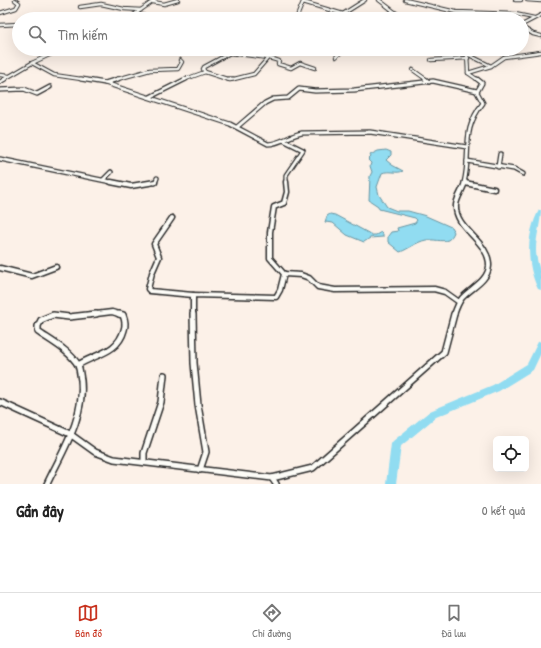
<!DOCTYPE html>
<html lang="vi">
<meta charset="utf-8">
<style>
:root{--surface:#fff;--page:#f6f6f6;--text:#222;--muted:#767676;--line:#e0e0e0;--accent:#c8321e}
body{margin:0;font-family:"Patrick Hand",sans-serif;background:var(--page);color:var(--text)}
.controls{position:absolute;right:12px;bottom:12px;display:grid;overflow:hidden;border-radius:6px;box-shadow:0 4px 16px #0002}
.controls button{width:36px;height:36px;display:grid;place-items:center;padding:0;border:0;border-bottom:1px solid var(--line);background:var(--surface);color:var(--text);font:20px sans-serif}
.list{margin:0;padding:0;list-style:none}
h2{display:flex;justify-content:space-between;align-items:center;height:52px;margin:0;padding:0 16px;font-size:17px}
h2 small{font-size:13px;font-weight:400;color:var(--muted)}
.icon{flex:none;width:22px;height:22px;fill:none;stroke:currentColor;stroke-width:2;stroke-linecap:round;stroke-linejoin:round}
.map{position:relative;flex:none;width:541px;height:484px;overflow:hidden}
.search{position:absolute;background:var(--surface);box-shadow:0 4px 16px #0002;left:12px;right:12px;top:12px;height:44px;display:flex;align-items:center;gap:10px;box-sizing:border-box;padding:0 14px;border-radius:22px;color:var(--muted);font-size:15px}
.sheet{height:108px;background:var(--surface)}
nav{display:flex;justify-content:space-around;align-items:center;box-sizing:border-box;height:56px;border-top:1px solid var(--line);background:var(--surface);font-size:11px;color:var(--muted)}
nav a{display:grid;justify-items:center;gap:2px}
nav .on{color:var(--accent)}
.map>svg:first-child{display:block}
</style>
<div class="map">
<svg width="541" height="484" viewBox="0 0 541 484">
<rect width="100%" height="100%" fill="#fcf1e8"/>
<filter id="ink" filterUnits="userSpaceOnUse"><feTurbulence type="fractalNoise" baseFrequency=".025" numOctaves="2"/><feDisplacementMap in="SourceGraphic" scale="8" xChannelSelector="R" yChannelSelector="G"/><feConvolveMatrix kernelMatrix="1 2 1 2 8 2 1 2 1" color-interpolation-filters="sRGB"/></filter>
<g filter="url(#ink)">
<!-- water -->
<g fill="#91dcf1" stroke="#6895a2">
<path d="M386,150L391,152V155L386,160L392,165L403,171C397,174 389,170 382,173L377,187L379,195L387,207L397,211H408L426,216L451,227L454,232C453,235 451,238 448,240C442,242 433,239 426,240C416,242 409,249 400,252L388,242V236L391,232L398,231L397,228L415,223L417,220L415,218L379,209L378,206L369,200L370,176L372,172L370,166L371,163L368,160L371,157L370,155L378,151Z"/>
<polygon points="330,214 335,215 372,235 376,235 381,232 383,234 383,237 370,238 364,242 347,235 333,223 325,222 327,216"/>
</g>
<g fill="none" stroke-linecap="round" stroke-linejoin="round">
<!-- river -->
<g fill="#91dcf1" fill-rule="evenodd">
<path d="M539,210H541C541,223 536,236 536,250C536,260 540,268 541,277C541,281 541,286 541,290L538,289C526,265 526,234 539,210Z"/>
<polygon points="541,341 541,353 533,370 499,391 436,417 401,446 396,484 386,484 391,444 393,441 430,411 493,385 527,364 538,342"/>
</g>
<defs>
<g id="minor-far3">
<polyline points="379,0 404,19"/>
<polyline points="405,0 456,12 515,14 534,18"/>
<polyline points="515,0 521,0"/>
<polyline points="527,0 541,1"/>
<polyline points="153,2 164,4 178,0"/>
<polyline points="80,7 101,4 124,9 141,10"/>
<polyline points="0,13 16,8 19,3 15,0"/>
<polyline points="136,14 156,19"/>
<polyline points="340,16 350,19"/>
<polyline points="128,19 155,0"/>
<polyline points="203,19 211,17"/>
<polyline points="296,19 303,2 343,14"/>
<polyline points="335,19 365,0"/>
<polyline points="388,19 386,15 393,12"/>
<polyline points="0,25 19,24"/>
<polyline points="522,25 541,15"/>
<polyline points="522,27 533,34 541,36"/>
<polyline points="332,49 340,53 336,57"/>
<polyline points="456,49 467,54 468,73 478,80"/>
<polyline points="237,53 243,49"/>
<polyline points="467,54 491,66"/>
<polyline points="269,58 279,61 278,64 291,68 300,63 315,68"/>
<polyline points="431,60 468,58"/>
<polyline points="32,63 54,75 88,80"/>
<polyline points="413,70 427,80"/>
<polyline points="205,72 203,69 204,67 230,53 268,58"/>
<polyline points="468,73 491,66 504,57 541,52"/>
<polyline points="0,75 9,76"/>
<polyline points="3,80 32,63 62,49"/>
<polyline points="114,80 150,70 178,69 182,62 180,60"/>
<polyline points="183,80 205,72 230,80 254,74 268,58 284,49"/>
</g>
<g id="minor-far2">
<path d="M81,79L105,83L230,124L268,144C280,144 290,135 302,133L370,132L467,147"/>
<polyline points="228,79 233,79"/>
<polyline points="425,79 429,82"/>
<polyline points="0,82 5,79"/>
<polyline points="105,83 118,79"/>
<polyline points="0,90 24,89 37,94 50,87"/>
<polyline points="150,97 186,79"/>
<polyline points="237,127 265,103 273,99 288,98 299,89 315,91 354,90 433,81 477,91"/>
<polyline points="283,140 303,150 286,175 286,183"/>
<polyline points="0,159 116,183"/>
<polyline points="467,161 514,169 523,174"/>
<polyline points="498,167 500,154"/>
<polyline points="103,180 111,172"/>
<polyline points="155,183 157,178"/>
<path d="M464,183C472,151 460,132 483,103L477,92L482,83L477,79"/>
</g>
<g id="minor-far1">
<polyline points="111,182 131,186 155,182"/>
<polyline points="465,183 494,189"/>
<polyline points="172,218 154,244 159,257 152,273 148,289 150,291 193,295"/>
<polyline points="0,268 32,276 56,267"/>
<polyline points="284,274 270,258 270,232 274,207 284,203 287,192 286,182"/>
<polyline points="88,315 112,312 122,315"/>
<polyline points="193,315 193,295 276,297 280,290 284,274 301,275 309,278 318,287 335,290 434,289 445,292 459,302"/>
<path d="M454,315C456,309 458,303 462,298C471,288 488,281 489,266C490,241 454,229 456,205C457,197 463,190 465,182"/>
</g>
<g id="minor">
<polyline points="193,314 194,363 198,405 206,452 200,470"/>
<path d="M78,365C95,354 118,353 124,330C126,325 125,320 123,315L119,314"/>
<polyline points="0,402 70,434 95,452 114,459 272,478 313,468 444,352 454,314"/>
<polyline points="144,462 144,453 161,402 164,375"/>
<polyline points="272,478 276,484"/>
<path d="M47,484C62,452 85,418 81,380C80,376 80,370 78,365C70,351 51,341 38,332V326L41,320L53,315L69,317L96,314"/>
</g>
</defs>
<!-- minor-far3 casing -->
<use href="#minor-far3" stroke="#2b2b2b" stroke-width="4.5"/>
<!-- minor-far2 casing -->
<use href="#minor-far2" stroke="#2b2b2b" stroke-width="5.5"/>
<!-- minor-far1 casing -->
<use href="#minor-far1" stroke="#2b2b2b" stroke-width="7"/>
<!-- minor casing -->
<use href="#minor" stroke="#2b2b2b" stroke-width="8"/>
<!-- minor-far3 -->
<use href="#minor-far3" stroke="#fdfcf7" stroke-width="2.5"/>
<!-- minor-far2 -->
<use href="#minor-far2" stroke="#fdfcf7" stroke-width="3"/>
<!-- minor-far1 -->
<use href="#minor-far1" stroke="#fdfcf7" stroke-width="4"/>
<!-- minor -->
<use href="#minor" stroke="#fdfcf7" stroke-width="5"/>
</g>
</g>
</svg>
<div class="controls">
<button><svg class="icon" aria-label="locate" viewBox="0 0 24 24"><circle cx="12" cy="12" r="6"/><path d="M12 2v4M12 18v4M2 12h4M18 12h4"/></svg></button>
</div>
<div class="search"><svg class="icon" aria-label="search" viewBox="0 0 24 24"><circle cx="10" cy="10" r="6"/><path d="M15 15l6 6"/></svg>Tìm kiếm</div>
</div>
<section class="sheet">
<h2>Gần đây<small>0 kết quả</small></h2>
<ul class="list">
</ul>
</section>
<nav>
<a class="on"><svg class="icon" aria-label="map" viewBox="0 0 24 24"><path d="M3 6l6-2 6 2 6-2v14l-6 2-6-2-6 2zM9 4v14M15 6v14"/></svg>Bản đồ</a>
<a><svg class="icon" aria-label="directions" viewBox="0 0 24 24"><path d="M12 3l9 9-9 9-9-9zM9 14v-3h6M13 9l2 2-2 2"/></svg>Chỉ đường</a>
<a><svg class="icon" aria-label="saved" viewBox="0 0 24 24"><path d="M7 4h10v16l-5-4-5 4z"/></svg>Đã lưu</a>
</nav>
